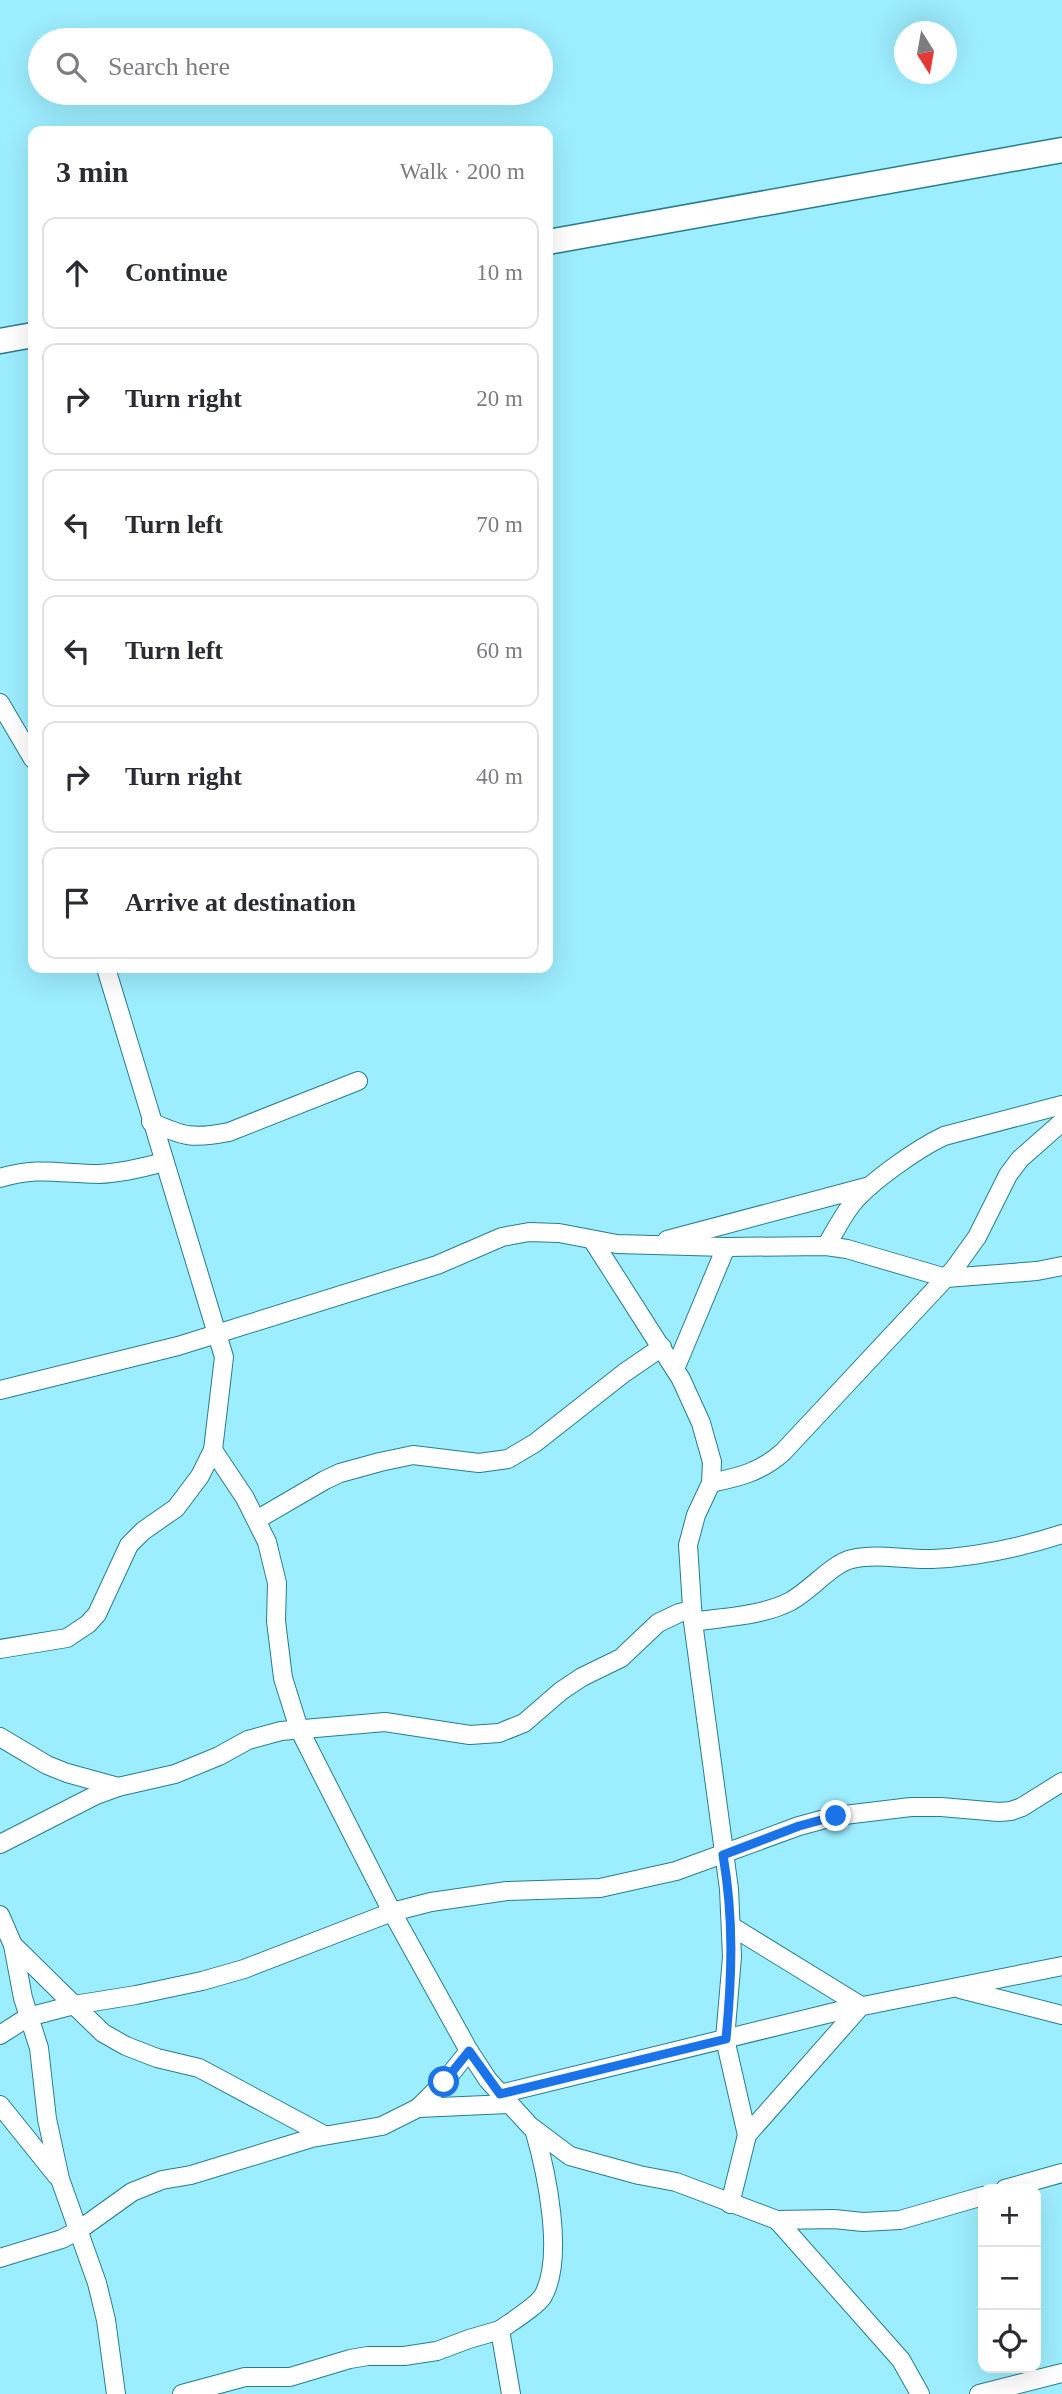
<!DOCTYPE html>
<meta charset="utf-8">
<style>
:root{--surface:#fff;--page:#f7f7f7;--text:#2b2b33;--muted:#7c7c81;--line:#e1e1e2}
body{margin:0;font-family:Georgia,serif;background:var(--page);color:var(--text)}
.controls{position:absolute;right:21px;bottom:21px;display:grid;overflow:hidden;border-radius:14px;box-shadow:0 7px 28px #0002}
.controls button{width:63px;height:63px;display:grid;place-items:center;padding:0;border:0;border-bottom:2px solid var(--line);background:var(--surface);color:var(--text);font:35px sans-serif}
.compass{position:absolute;left:894px;top:21px;width:63px;height:63px;border-radius:50%;background:var(--surface);box-shadow:0 7px 28px #0002;rotate:169deg}
.stop{position:absolute;width:21px;height:21px;margin:-16px;border:5px solid #1a73e8;border-radius:50%;background:#fff}
.stop.end{background:#1a73e8;border-color:#fff;box-shadow:0 2px 7px #0008}
.list{margin:0;padding:0;list-style:none}
h2{display:flex;justify-content:space-between;align-items:center;height:91px;margin:0;padding:0 28px;font-size:30px}
h2 small{font-size:23px;font-weight:400;color:var(--muted)}
.list li{display:grid;grid-template-columns:46px 1fr auto;gap:21px;align-items:center;box-sizing:border-box;height:112px;margin:0 14px 14px;padding:0 14px;border:2px solid var(--line);border-radius:14px}
.list b{display:block;font-size:26px;white-space:nowrap}
.list em{font-size:23px;font-style:normal;color:var(--muted)}
.icon{flex:none;width:38px;height:38px;fill:none;stroke:currentColor;stroke-width:2;stroke-linecap:round;stroke-linejoin:round}
.map{position:relative;flex:none;width:1062px;height:2394px;overflow:hidden}
.search{position:absolute;background:var(--surface);box-shadow:0 7px 28px #0002;left:28px;top:28px;width:525px;height:77px;display:flex;align-items:center;gap:18px;box-sizing:border-box;padding:0 24px;border-radius:38px;color:var(--muted);font-size:26px}
.panel{position:absolute;background:var(--surface);box-shadow:0 7px 28px #0002;left:28px;top:126px;width:525px;height:847px;border-radius:14px}
.map>svg:first-child{display:block}
</style>
<div class="map">
<svg width="1062" height="2394" viewBox="0 0 1062 2394">
<rect width="100%" height="100%" fill="#9cedfe"/>
<g fill="none" stroke-linecap="round" stroke-linejoin="round">
<defs>
<g id="street">
<polyline points="0,703 33,759"/>
<path d="M151,1122C184,1137 193,1139 229,1132L358,1081"/>
<path d="M0,1178C38,1166 62,1174 99,1174C121,1173 142,1168 164,1162"/>
<polyline points="667,1240 870,1186"/>
<polyline points="593,1241 681,1379 701,1423 712,1462 711,1483 696,1515 688,1545 693,1622 729,1889 732,1957 725,2039 747,2135 730,2204"/>
<path d="M826,1246C834,1233 842,1217 852,1204C871,1181 917,1149 944,1136L1062,1105"/>
<polyline points="675,1369 726,1247"/>
<polyline points="0,1390 178,1346 437,1265 502,1237 529,1232 559,1233 617,1244 726,1247 826,1246 847,1249 946,1278 1037,1271 1062,1266"/>
<polyline points="213,1450 245,1498 267,1542 277,1583 276,1621 283,1678 299,1729 392,1912 469,2051 488,2080 530,2126 570,2156 639,2175 676,2182 777,2220 834,2219 863,2222 900,2220 983,2196"/>
<path d="M711,1483C739,1477 761,1472 783,1452L954,1269L977,1237L1008,1175L1020,1159L1062,1122"/>
<polyline points="258,1519 325,1480 340,1473 380,1462 413,1455 479,1463 508,1459 535,1443 624,1373 662,1347"/>
<path d="M693,1622C724,1617 763,1616 791,1601C812,1589 833,1563 852,1559C878,1553 905,1560 932,1559C976,1557 1019,1548 1062,1534"/>
<polyline points="0,1649 67,1638 88,1624 97,1614 129,1545 143,1531 176,1508 200,1476 213,1450 224,1357 106,968"/>
<polyline points="0,1737 47,1765 67,1773 118,1787"/>
<polyline points="0,1844 96,1795 118,1787 175,1774 219,1756 248,1740 281,1731 385,1722 470,1735 499,1733 524,1723 561,1691 582,1677 621,1658 658,1623 679,1613 692,1610"/>
<polyline points="0,1915 13,1945 23,1998 39,2048 47,2119 60,2179 97,2283 106,2320 116,2394"/>
<polyline points="731,1926 861,2006 747,2135"/>
<polyline points="13,1945 74,2005 136,1995 202,1981 244,1969 392,1912 431,1902 507,1891 600,1888 676,1871 799,1826 836,1816 911,1807 941,1807 999,1812 1011,1811 1022,1807 1062,1782"/>
<polyline points="960,1989 1062,2015"/>
<polyline points="0,2035 28,2017 74,2005 103,2033 126,2046 157,2058 199,2068 324,2135"/>
<polyline points="500,2094 843,2010 1062,1966"/>
<polyline points="0,2105 57,2176"/>
<polyline points="418,2108 444,2082 469,2051"/>
<polyline points="1005,2189 1062,2173"/>
<polyline points="777,2220 901,2360 920,2394"/>
<polyline points="0,2258 62,2239 79,2230 132,2192 162,2180 191,2175 312,2138 382,2126 418,2108 508,2104"/>
<polyline points="182,2394 245,2377 290,2377 350,2359 368,2356 404,2356 437,2351 469,2339 500,2330"/>
<path d="M511,2394L500,2330C511,2322 537,2306 543,2296C565,2257 546,2170 534,2129"/>
<polyline points="979,2394 1062,2373"/>
</g>
<g id="secondary">
<polyline points="548,242 1062,150"/>
<polyline points="0,341 33,335"/>
</g>
</defs>
<!-- street casing -->
<use href="#street" stroke="#287d8d" stroke-width="20"/>
<!-- secondary casing -->
<use href="#secondary" stroke="#287d8d" stroke-width="27"/>
<!-- street -->
<use href="#street" stroke="#fff" stroke-width="18"/>
<!-- secondary -->
<use href="#secondary" stroke="#fff" stroke-width="24"/>
</g>
<g fill="none" stroke-linecap="round" stroke-linejoin="round">
<!-- route -->
<path stroke="#1a73e8" stroke-width="9" d="M444,2082L469,2051L500,2094L726,2039C732,1976 734,1919 723,1855L799,1826L836,1816"/>
</g>
</svg>
<div class="controls">
<button>+</button>
<button>−</button>
<button><svg class="icon" aria-label="locate" viewBox="0 0 24 24"><circle cx="12" cy="12" r="6"/><path d="M12 2v4M12 18v4M2 12h4M18 12h4"/></svg></button>
</div>
<svg class="compass" viewBox="-18 -18 36 36"><path d="M0-13l5 13h-10z" fill="#e53935"/><path d="M0 13l5-13h-10z" fill="#7c7c81"/></svg>
<div class="stop" style="left:444px;top:2082px"></div>
<div class="stop end" style="left:836px;top:1816px"></div>
<div class="search"><svg class="icon" aria-label="search" viewBox="0 0 24 24"><circle cx="10" cy="10" r="6"/><path d="M15 15l6 6"/></svg>Search here</div>
<section class="panel">
<h2>3 min<small>Walk · 200 m</small></h2>
<ul class="list">
<li><svg class="icon" aria-label="ahead" viewBox="0 0 24 24"><path d="M12 20V5M6 11l6-6 6 6"/></svg><div><b>Continue</b></div><em>10 m</em></li>
<li><svg class="icon" aria-label="right" viewBox="0 0 24 24"><path d="M7 20v-9h11M14 6l5 5-5 5"/></svg><div><b>Turn right</b></div><em>20 m</em></li>
<li><svg class="icon" aria-label="left" viewBox="0 0 24 24"><path d="M17 20v-9H6M10 6l-5 5 5 5"/></svg><div><b>Turn left</b></div><em>70 m</em></li>
<li><svg class="icon" aria-label="left" viewBox="0 0 24 24"><path d="M17 20v-9H6M10 6l-5 5 5 5"/></svg><div><b>Turn left</b></div><em>60 m</em></li>
<li><svg class="icon" aria-label="right" viewBox="0 0 24 24"><path d="M7 20v-9h11M14 6l5 5-5 5"/></svg><div><b>Turn right</b></div><em>40 m</em></li>
<li><svg class="icon" aria-label="arrive" viewBox="0 0 24 24"><path d="M6 21V4h12l-3 4 3 4H6"/></svg><div><b>Arrive at destination</b></div></li>
</ul>
</section>
</div>
